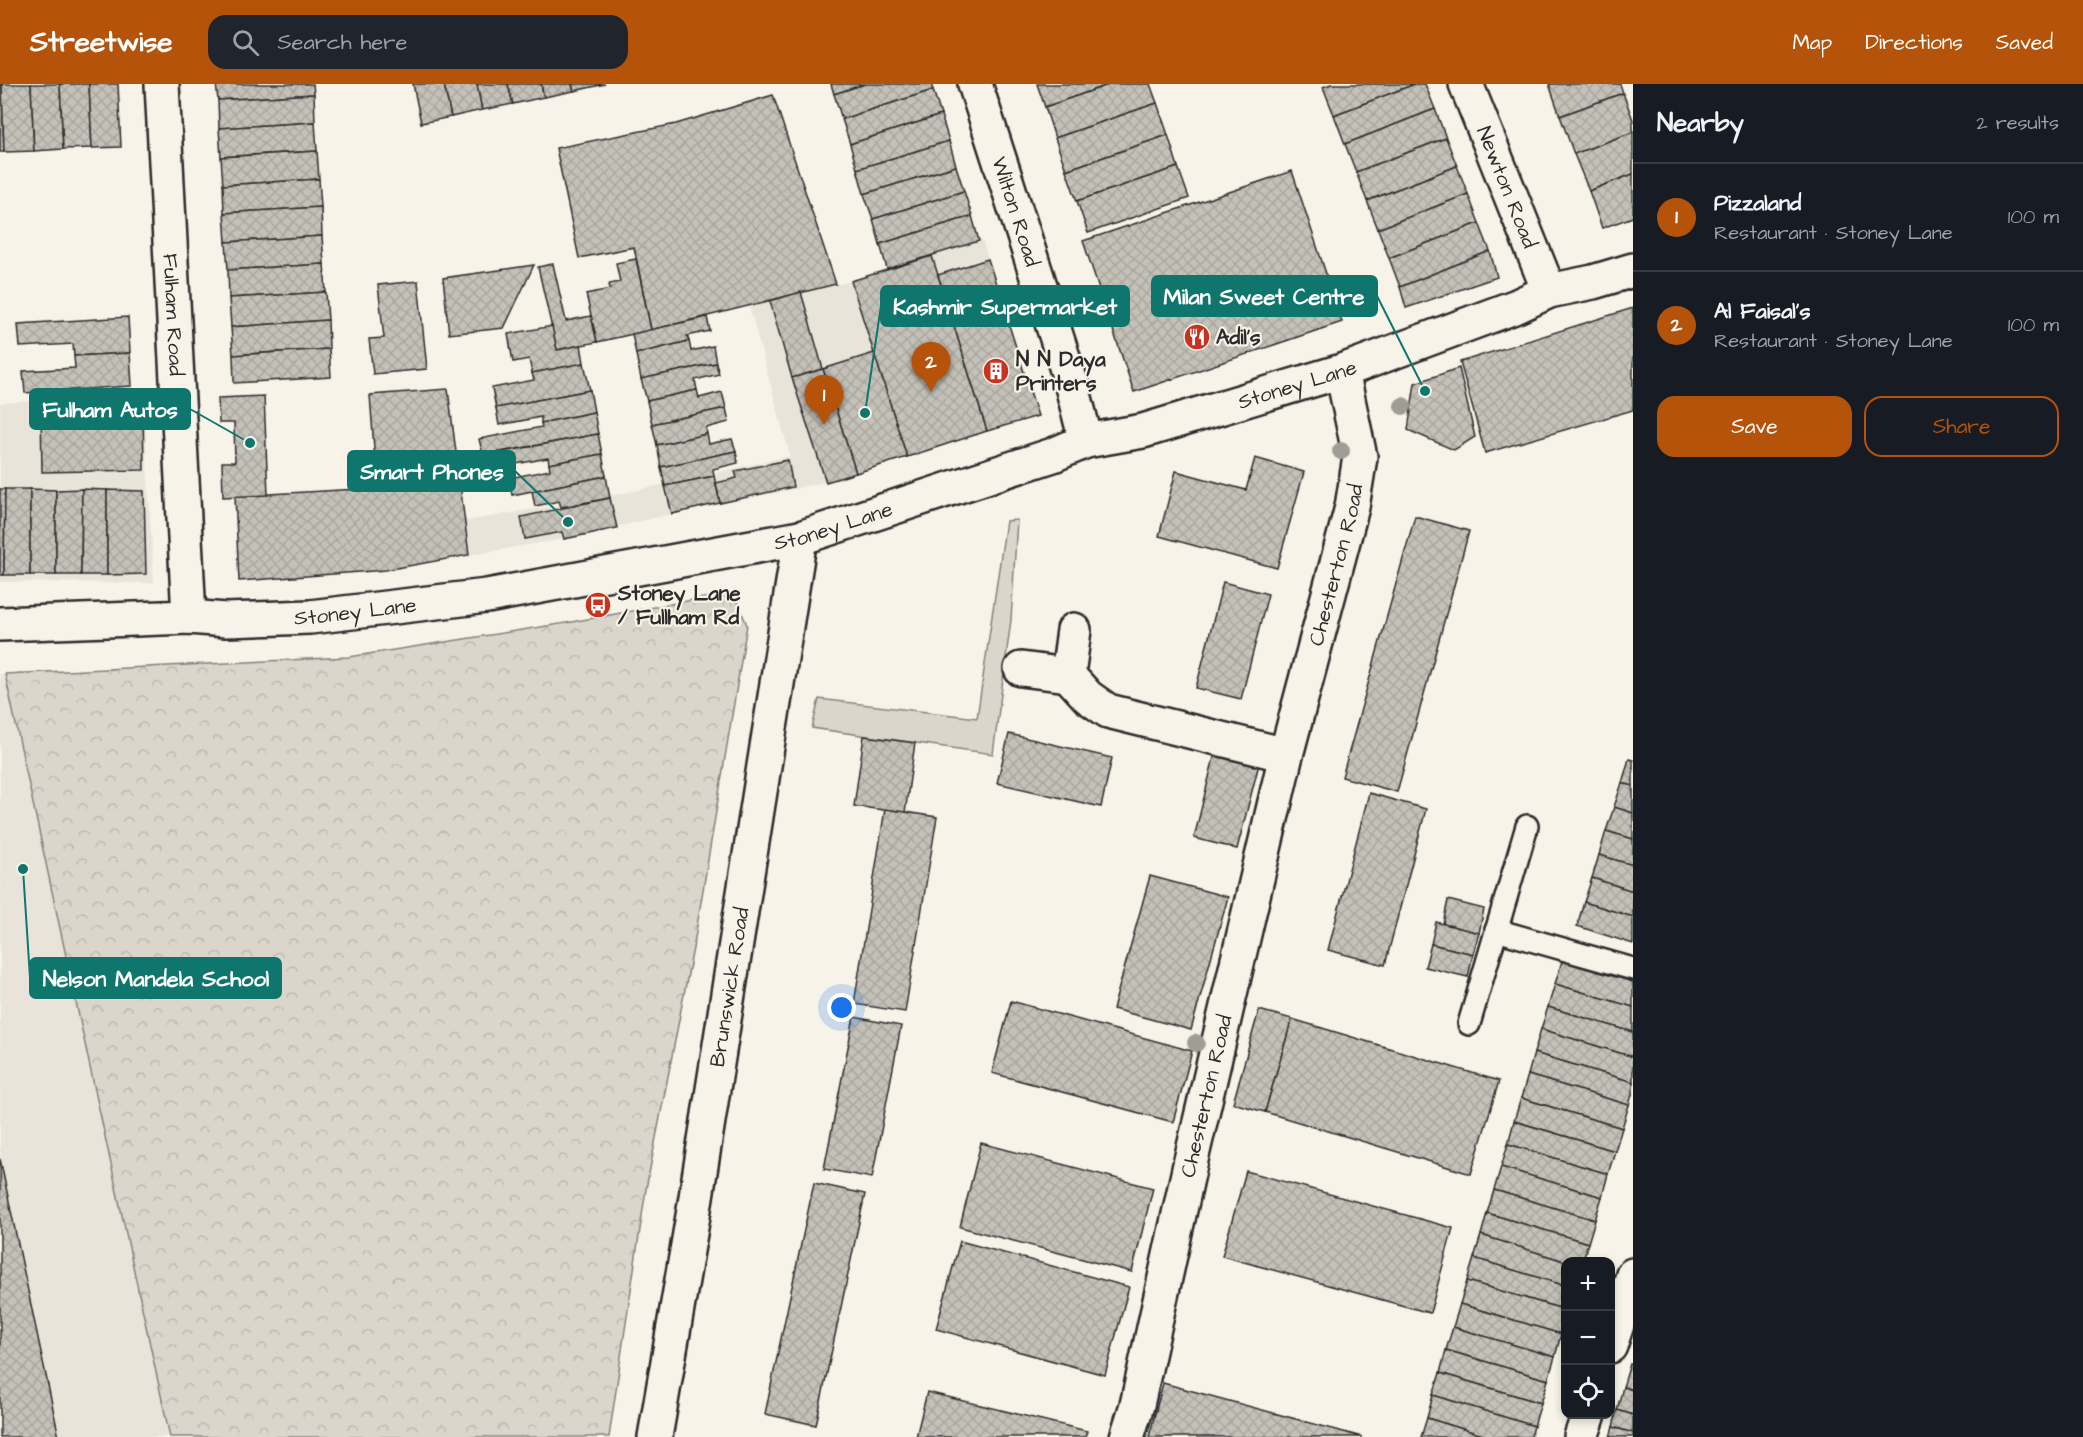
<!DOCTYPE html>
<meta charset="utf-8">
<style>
:root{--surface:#171b24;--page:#20242c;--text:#f1f3f6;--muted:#9ea1a6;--line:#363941;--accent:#b45309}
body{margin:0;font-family:"Architects Daughter",sans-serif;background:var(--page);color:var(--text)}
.controls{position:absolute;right:18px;bottom:18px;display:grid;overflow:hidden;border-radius:12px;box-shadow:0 3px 9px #0003}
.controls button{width:54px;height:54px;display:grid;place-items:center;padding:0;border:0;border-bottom:2px solid var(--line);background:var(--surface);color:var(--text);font:30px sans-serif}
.you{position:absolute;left:842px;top:924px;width:21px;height:21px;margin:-15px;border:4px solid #fff;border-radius:50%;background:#1a73e8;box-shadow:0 0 0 9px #1a73e833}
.badge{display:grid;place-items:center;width:39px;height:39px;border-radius:50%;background:var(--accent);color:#fff;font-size:20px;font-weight:700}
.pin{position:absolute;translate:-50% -50px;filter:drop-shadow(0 2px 3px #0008)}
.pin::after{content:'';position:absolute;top:32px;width:21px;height:18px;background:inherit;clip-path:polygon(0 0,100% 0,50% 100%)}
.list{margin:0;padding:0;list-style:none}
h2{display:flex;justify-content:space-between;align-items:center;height:78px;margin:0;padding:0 24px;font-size:26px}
h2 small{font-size:20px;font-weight:400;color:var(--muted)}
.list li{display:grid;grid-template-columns:39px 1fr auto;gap:18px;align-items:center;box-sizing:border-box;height:108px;padding:0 24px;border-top:2px solid var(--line)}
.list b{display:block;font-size:22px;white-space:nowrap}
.list p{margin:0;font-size:20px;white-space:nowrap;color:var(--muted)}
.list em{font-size:20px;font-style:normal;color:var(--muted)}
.actions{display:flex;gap:12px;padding:18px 24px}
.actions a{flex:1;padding:14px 0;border:2px solid var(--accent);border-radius:18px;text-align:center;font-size:21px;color:var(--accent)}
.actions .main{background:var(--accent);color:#fff}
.icon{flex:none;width:33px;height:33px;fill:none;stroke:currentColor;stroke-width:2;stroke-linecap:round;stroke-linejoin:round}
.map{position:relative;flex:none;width:1633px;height:1353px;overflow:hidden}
header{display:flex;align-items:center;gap:36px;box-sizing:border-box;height:84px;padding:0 30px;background:var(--accent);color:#fff}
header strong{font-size:28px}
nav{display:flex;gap:33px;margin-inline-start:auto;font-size:21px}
.search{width:420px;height:54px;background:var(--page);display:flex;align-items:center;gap:15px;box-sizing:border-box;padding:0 21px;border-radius:18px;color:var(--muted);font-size:22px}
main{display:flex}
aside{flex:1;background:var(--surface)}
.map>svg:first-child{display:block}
</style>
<header>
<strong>Streetwise</strong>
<div class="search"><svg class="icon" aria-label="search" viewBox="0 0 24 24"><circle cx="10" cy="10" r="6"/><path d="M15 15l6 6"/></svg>Search here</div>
<nav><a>Map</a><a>Directions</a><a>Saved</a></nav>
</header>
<main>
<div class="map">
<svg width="1633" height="1353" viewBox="0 0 1633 1353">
<defs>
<pattern id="park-crowns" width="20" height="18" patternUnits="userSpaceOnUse" patternTransform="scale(1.5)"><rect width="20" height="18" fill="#dad6cc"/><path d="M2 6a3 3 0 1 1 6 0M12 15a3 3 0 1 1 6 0" fill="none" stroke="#bbb8af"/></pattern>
<pattern id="building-cross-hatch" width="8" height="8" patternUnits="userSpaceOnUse" patternTransform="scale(1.5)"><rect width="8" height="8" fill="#c4c1b9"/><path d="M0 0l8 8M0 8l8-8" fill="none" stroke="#a9a69f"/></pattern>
</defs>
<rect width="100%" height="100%" fill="#f7f3e8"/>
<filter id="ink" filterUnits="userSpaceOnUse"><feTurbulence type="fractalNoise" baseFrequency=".0167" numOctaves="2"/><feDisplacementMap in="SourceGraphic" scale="12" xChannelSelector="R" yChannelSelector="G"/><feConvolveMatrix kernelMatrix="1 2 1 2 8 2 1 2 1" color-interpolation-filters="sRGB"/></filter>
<g filter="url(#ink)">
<!-- built -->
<g fill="#e8e4da">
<polygon points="982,156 1038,332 826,398 672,430 564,455 469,471 466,437 620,410 790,372 749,222 852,197"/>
<polygon points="143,309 154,499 0,498 0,319"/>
<polygon points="0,590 5,590 170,1353 0,1353"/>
</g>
<!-- green -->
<polygon fill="#dad6cc" stroke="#82807c" stroke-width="1.5" points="1017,436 1011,536 993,670 812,644 819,615 977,634 1006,437"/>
<!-- park -->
<polygon fill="url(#park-crowns)" stroke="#82807c" stroke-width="1.5" points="720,511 738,519 747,541 695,854 646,1105 609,1353 170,1353 5,590 349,573 566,539"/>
<!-- building -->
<g fill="url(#building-cross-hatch)" stroke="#2b2b2b" stroke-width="1.5">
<polygon points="0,0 2,0 4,68 0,68"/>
<polygon points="2,0 31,0 34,67 4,68"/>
<polygon points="31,0 60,0 63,65 34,67"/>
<polygon points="60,0 89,0 92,64 63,65"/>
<polygon points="89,0 118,0 121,63 92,64"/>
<polygon points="216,0 313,0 314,10 218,16"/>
<polygon points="413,0 444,0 451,33 421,39"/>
<polygon points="444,0 477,0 482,26 451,33"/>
<polygon points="477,0 508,0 513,20 482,26"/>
<polygon points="508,0 541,0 544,13 513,20"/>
<polygon points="541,0 572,0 574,7 544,13"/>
<polygon points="572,0 605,0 574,7"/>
<polygon points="831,0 865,0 834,10"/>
<polygon points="865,0 931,0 933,6 842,35 834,10"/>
<polygon points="1037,0 1111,0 1045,23"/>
<polygon points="1111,0 1150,0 1157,19 1055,54 1045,23"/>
<polygon points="1331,0 1415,0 1334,31 1323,3"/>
<polygon points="1415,0 1425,0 1435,25 1345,60 1334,31"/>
<polygon points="1549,0 1620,0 1623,9 1560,32"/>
<polygon points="933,6 941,31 850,60 842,35"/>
<polygon points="1623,9 1633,36 1633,48 1574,70 1560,32"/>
<polygon points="314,10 315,38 219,44 218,16"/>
<polygon points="773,11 836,200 651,246 634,163 579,174 556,64 676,40"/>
<polygon points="1157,19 1168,51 1066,86 1055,54"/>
<polygon points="1435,25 1446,54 1356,88 1345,60"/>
<polygon points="941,31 949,57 857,85 850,60"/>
<polygon points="315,38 317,67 221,73 219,44"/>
<polygon points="1633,48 1633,90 1589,107 1574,70"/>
<polygon points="1168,51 1178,83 1077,117 1066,86"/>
<polygon points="1446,54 1457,82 1367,117 1356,88"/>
<polygon points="949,57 956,82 864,110 857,85"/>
<polygon points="317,67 319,95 223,101 221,73"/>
<polygon points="956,82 964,107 873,135 864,110"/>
<polygon points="1457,82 1468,110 1378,145 1367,117"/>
<polygon points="1178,83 1189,114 1088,149 1077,117"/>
<polygon points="1292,87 1342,238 1134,308 1083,157"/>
<polygon points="1633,90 1633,133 1602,144 1589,107"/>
<polygon points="319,95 321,123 224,129 223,101"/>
<polygon points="964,107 972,132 880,160 873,135"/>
<polygon points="1468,110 1479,139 1389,174 1378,145"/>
<polygon points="321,123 322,152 226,158 224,129"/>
<polygon points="972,132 979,157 887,185 880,160"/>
<polygon points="1479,139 1490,167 1400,203 1389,174"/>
<polygon points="322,152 324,180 228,186 226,158"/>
<polygon points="1490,167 1497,193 1406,224 1400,203"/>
<polygon points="932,172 987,347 907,373 851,197"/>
<polygon points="636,175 651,246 597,258 586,210 610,205 609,200 620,198 616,179"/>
<polygon points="988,175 1038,332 987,347 938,191"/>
<polygon points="324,180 326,208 229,214 228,186"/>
<polygon points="553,180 566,237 591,232 597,258 557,266 538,183"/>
<polygon points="534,181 504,244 449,250 443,194"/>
<polygon points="418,197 427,285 373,290 369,255 384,254 378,201"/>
<polygon points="326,208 328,236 231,243 229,214"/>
<polygon points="801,208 823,285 792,294 770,217"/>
<polygon points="1633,224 1633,326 1485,369 1460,278"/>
<polygon points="128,233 130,269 74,272 73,260 20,263 18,240"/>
<polygon points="707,233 710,247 687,252 689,257 636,270 632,250"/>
<polygon points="328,236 329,265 233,271 231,243"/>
<polygon points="552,242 557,266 581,261 584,279 532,289 529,275 513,278 508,250"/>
<polygon points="689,257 691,267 713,262 716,279 641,295 636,270"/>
<polygon points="329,265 331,293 234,299 233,271"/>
<polygon points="130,269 132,302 25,309 23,287 75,284 74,272"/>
<polygon points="874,269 907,373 856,389 823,285"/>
<polygon points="584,279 590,306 496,324 492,304 534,296 532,289"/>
<polygon points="716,279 719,290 695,296 697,306 647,317 641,295"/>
<polygon points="1459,284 1475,353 1454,366 1408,346 1415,299"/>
<polygon points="823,285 856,389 826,398 792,294"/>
<polygon points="448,305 469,471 386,486 239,497 235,412 377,404 370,311"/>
<polygon points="590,306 594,328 541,339 541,333 499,341 496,324"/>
<polygon points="697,306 699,314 722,308 726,324 652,340 647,317"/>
<polygon points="264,312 268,411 223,413 222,378 235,378 234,339 219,339 218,314"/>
<polygon points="143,321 144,386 42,388 41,323"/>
<polygon points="726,324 729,338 706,344 707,350 657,361 652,340"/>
<polygon points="594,328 598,350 483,371 479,355 542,343 541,339"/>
<polygon points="598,350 602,370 549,380 548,374 506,382 503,368"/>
<polygon points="707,350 709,360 732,355 736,367 661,383 657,361"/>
<polygon points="736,367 738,379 713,385 714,392 665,402 661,383"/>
<polygon points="602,370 606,392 512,411 509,394 550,386 549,380"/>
<polygon points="1255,374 1304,388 1277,484 1159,452 1176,387 1246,406"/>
<polygon points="788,376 793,403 720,419 716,399 737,394 735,387"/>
<polygon points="606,392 610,414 561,423 559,417 535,422 532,407"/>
<polygon points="714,392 720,419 672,430 665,402"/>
<polygon points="0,405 5,405 4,491 0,491"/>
<polygon points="5,405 30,405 30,491 4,491"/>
<polygon points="30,405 56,406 56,491 30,491"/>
<polygon points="82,405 81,491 56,491 56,406"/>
<polygon points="82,405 107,406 107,491 81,491"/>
<polygon points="107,406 144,407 146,490 107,491"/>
<polygon points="610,414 617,444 564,455 562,448 525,455 521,433"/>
<polygon points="1415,432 1469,447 1397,708 1342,693"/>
<polygon points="1223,498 1268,510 1241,615 1196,604"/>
<polygon points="1009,650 1112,674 1101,723 997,699"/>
<polygon points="864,652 915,659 905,729 854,722"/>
<polygon points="1215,669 1259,680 1237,765 1194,754"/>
<polygon points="1629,675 1633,676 1633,702 1622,699"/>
<polygon points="1622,699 1633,702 1633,729 1614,723"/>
<polygon points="1369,709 1426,725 1385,881 1328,866"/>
<polygon points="1614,723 1633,729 1633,755 1606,747"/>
<polygon points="885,725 937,733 905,928 854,920"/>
<polygon points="1606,747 1633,755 1633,781 1599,771"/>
<polygon points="1599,771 1633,781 1633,807 1592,794"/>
<polygon points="1150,792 1228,813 1191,946 1113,925"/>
<polygon points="1592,794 1633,807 1633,833 1584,818"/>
<polygon points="1448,816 1484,825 1479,849 1443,840"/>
<polygon points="1584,818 1633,833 1633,860 1577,842"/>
<polygon points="1436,838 1479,849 1473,870 1431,860"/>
<polygon points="1431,860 1473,870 1468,893 1425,883"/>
<polygon points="1562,877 1633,898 1633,923 1555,900"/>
<polygon points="1555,900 1633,923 1633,948 1548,923"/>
<polygon points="1011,917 1192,967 1173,1038 992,989"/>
<polygon points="1548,923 1633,948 1633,973 1541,945"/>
<polygon points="1259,926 1292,935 1265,1028 1233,1019"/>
<polygon points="854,933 901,942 872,1094 824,1085"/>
<polygon points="1292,935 1499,997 1471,1090 1265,1028"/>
<polygon points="1541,945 1633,973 1633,998 1534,969"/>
<polygon points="1534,969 1633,998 1633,1007 1629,1021 1528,991"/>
<polygon points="1528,991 1629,1021 1622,1044 1521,1014"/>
<polygon points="1521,1014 1622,1044 1615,1067 1514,1037"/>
<polygon points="1514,1037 1615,1067 1608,1090 1508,1060"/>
<polygon points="981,1059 1153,1104 1132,1188 960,1143"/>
<polygon points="1508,1060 1608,1090 1602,1113 1501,1083"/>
<polygon points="0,1075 59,1353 0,1353"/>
<polygon points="1501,1083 1602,1113 1595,1136 1494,1106"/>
<polygon points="1246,1087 1453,1144 1430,1229 1222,1172"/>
<polygon points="814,1099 865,1110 816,1341 765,1330"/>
<polygon points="1494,1106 1595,1136 1588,1159 1487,1129"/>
<polygon points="1487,1129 1588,1159 1582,1178 1567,1178 1481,1151"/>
<polygon points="1481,1151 1567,1178 1566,1178 1566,1202 1474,1174"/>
<polygon points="960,1157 1129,1203 1105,1291 936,1245"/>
<polygon points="1474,1174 1566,1202 1566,1226 1467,1197"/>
<polygon points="1467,1197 1566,1226 1566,1236 1561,1250 1460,1220"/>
<polygon points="1460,1220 1561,1250 1555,1273 1453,1243"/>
<polygon points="1453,1243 1555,1273 1548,1296 1446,1266"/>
<polygon points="1446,1266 1548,1296 1541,1319 1440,1289"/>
<polygon points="1630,1280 1633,1281 1633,1306 1623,1303"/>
<polygon points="1440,1289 1541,1319 1534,1342 1433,1311"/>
<polygon points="1163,1299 1362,1353 1149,1353"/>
<polygon points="1623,1303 1633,1306 1633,1331 1617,1326"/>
<polygon points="927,1308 1087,1347 1085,1353 916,1353"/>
<polygon points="1433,1311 1534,1342 1531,1353 1489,1353 1427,1334"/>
<polygon points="1617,1326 1633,1331 1633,1349 1613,1343"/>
<polygon points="1427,1334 1489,1353 1421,1353"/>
<polygon points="1613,1343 1633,1349 1633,1353 1610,1353"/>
</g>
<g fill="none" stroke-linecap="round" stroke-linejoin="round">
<defs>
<g id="lane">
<polyline points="1496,846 1633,885"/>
<polyline points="1469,940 1527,742"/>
</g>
<g id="street">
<path id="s1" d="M162,0L189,533"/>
<path id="s2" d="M975,0L1071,298L1086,357"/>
<path id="s3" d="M1466,0L1549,207"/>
<polyline points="1074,546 1068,591 1088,613 1108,627 1286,671"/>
<polyline points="1021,585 1068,591"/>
<polyline points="1610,1262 1633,1191"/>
<path id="s4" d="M655,1353L693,1132L800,454"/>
<path id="s5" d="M1127,1353L1137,1321L1191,1076L1286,671L1352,423L1360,373L1342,287"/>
<polyline points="1581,1353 1589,1330"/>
</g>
<g id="secondary">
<path id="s6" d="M0,540L189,533L226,536L310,533L487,512L800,454L1053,371L1086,357L1143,347L1342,287L1517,222L1549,207L1593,198L1633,186"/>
</g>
</defs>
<!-- lane casing -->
<use href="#lane" stroke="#2b2b2b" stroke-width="26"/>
<!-- street casing -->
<use href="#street" stroke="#2b2b2b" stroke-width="38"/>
<!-- secondary casing -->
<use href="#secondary" stroke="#2b2b2b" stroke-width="38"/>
<!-- lane -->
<use href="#lane" stroke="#f7f3e8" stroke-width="21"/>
<!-- street -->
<use href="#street" stroke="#f7f3e8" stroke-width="33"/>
<!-- secondary -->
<use href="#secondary" stroke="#f7f3e8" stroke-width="33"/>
</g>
<!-- trees -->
<g fill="#9f9d96">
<circle cx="1403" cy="322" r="9"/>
<circle cx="1341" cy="367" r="9"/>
<circle cx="1196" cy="959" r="9"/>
</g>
</g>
<!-- icons -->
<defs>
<symbol id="restaurant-disc" viewBox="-11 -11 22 22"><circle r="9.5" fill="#c8321e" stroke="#f7f3e8"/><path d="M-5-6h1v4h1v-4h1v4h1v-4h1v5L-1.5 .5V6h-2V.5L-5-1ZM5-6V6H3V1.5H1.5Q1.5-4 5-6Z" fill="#fff"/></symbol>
<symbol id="building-disc" viewBox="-11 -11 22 22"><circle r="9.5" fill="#c8321e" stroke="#f7f3e8"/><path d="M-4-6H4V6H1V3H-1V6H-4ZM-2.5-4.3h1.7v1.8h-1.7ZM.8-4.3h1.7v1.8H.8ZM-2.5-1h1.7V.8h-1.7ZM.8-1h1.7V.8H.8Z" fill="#fff"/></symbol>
<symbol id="bus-disc" viewBox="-11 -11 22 22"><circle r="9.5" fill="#c8321e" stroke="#f7f3e8"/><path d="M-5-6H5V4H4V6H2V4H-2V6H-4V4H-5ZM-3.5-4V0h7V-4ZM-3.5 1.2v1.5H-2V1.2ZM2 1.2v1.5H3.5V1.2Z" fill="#fff"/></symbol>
</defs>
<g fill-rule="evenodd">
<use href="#restaurant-disc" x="1182" y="238" width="30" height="30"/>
<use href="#building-disc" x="981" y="272" width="30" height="30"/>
<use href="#bus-disc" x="583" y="506" width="30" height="30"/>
</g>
<g text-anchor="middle" stroke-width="4.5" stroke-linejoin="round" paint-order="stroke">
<!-- street labels -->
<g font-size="21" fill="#2b2b2b" stroke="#f7f3e8">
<text dy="7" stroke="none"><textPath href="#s3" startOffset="111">Newton Road</textPath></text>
<text dy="7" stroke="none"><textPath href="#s2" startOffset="134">Wilton Road</textPath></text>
<text dy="7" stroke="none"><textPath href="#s1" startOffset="231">Fulham Road</textPath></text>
<text dy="7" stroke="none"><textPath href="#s6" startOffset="1328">Stoney Lane</textPath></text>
<text dy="7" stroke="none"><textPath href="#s6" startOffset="842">Stoney Lane</textPath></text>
<text dy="7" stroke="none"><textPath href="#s5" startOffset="897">Chesterton Road</textPath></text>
<text dy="7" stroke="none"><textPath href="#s6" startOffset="356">Stoney Lane</textPath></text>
<text dy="7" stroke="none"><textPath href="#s4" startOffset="456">Brunswick Road</textPath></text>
<text dy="7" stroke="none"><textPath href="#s5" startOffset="350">Chesterton Road</textPath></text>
</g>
<!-- poi labels -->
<g font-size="21" font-weight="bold" fill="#2b2b2b" stroke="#f7f3e8" text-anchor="start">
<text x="1216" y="260">Adil's</text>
<text x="1016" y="282">N N Daya<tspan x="1016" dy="24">Printers</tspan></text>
<text x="618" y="516">Stoney Lane<tspan x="618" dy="24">/ Fullham Rd</tspan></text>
</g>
</g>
<!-- callouts -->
<path fill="none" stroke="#0f766e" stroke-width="2" d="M1425 307L1377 212M865 329L881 222M250 359L190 325M568 438L515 387M23 785L30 894"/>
<g fill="#0f766e" stroke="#f7f3e8" stroke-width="2">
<circle cx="1425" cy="307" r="6"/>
<circle cx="865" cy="329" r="6"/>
<circle cx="250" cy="359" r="6"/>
<circle cx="568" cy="438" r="6"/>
<circle cx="23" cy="785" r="6"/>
</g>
<g fill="#0f766e" stroke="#0f766e" stroke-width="2">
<rect x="1152" y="192" width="225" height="40" rx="6"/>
<rect x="881" y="202" width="248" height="40" rx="6"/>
<rect x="30" y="305" width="160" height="40" rx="6"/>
<rect x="348" y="367" width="167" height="40" rx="6"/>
<rect x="30" y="874" width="251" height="40" rx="6"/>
</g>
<g font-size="22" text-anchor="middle" font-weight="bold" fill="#fff">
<text x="1264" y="220">Milan Sweet Centre</text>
<text x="1005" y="230">Kashmir Supermarket</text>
<text x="110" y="333">Fulham Autos</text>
<text x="432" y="395">Smart Phones</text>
<text x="156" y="902">Nelson Mandela School</text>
</g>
</svg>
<div class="controls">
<button>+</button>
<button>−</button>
<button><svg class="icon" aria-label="locate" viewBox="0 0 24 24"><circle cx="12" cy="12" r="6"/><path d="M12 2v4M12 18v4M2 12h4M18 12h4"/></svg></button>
</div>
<div class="you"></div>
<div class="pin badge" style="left:824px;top:341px">1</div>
<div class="pin badge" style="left:931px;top:308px">2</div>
</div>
<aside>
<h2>Nearby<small>2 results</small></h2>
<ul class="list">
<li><span class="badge">1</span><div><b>Pizzaland</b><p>Restaurant · Stoney Lane</p></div><em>100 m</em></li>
<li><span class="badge">2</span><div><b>Al Faisal's</b><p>Restaurant · Stoney Lane</p></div><em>100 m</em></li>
</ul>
<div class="actions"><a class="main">Save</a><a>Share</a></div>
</aside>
</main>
